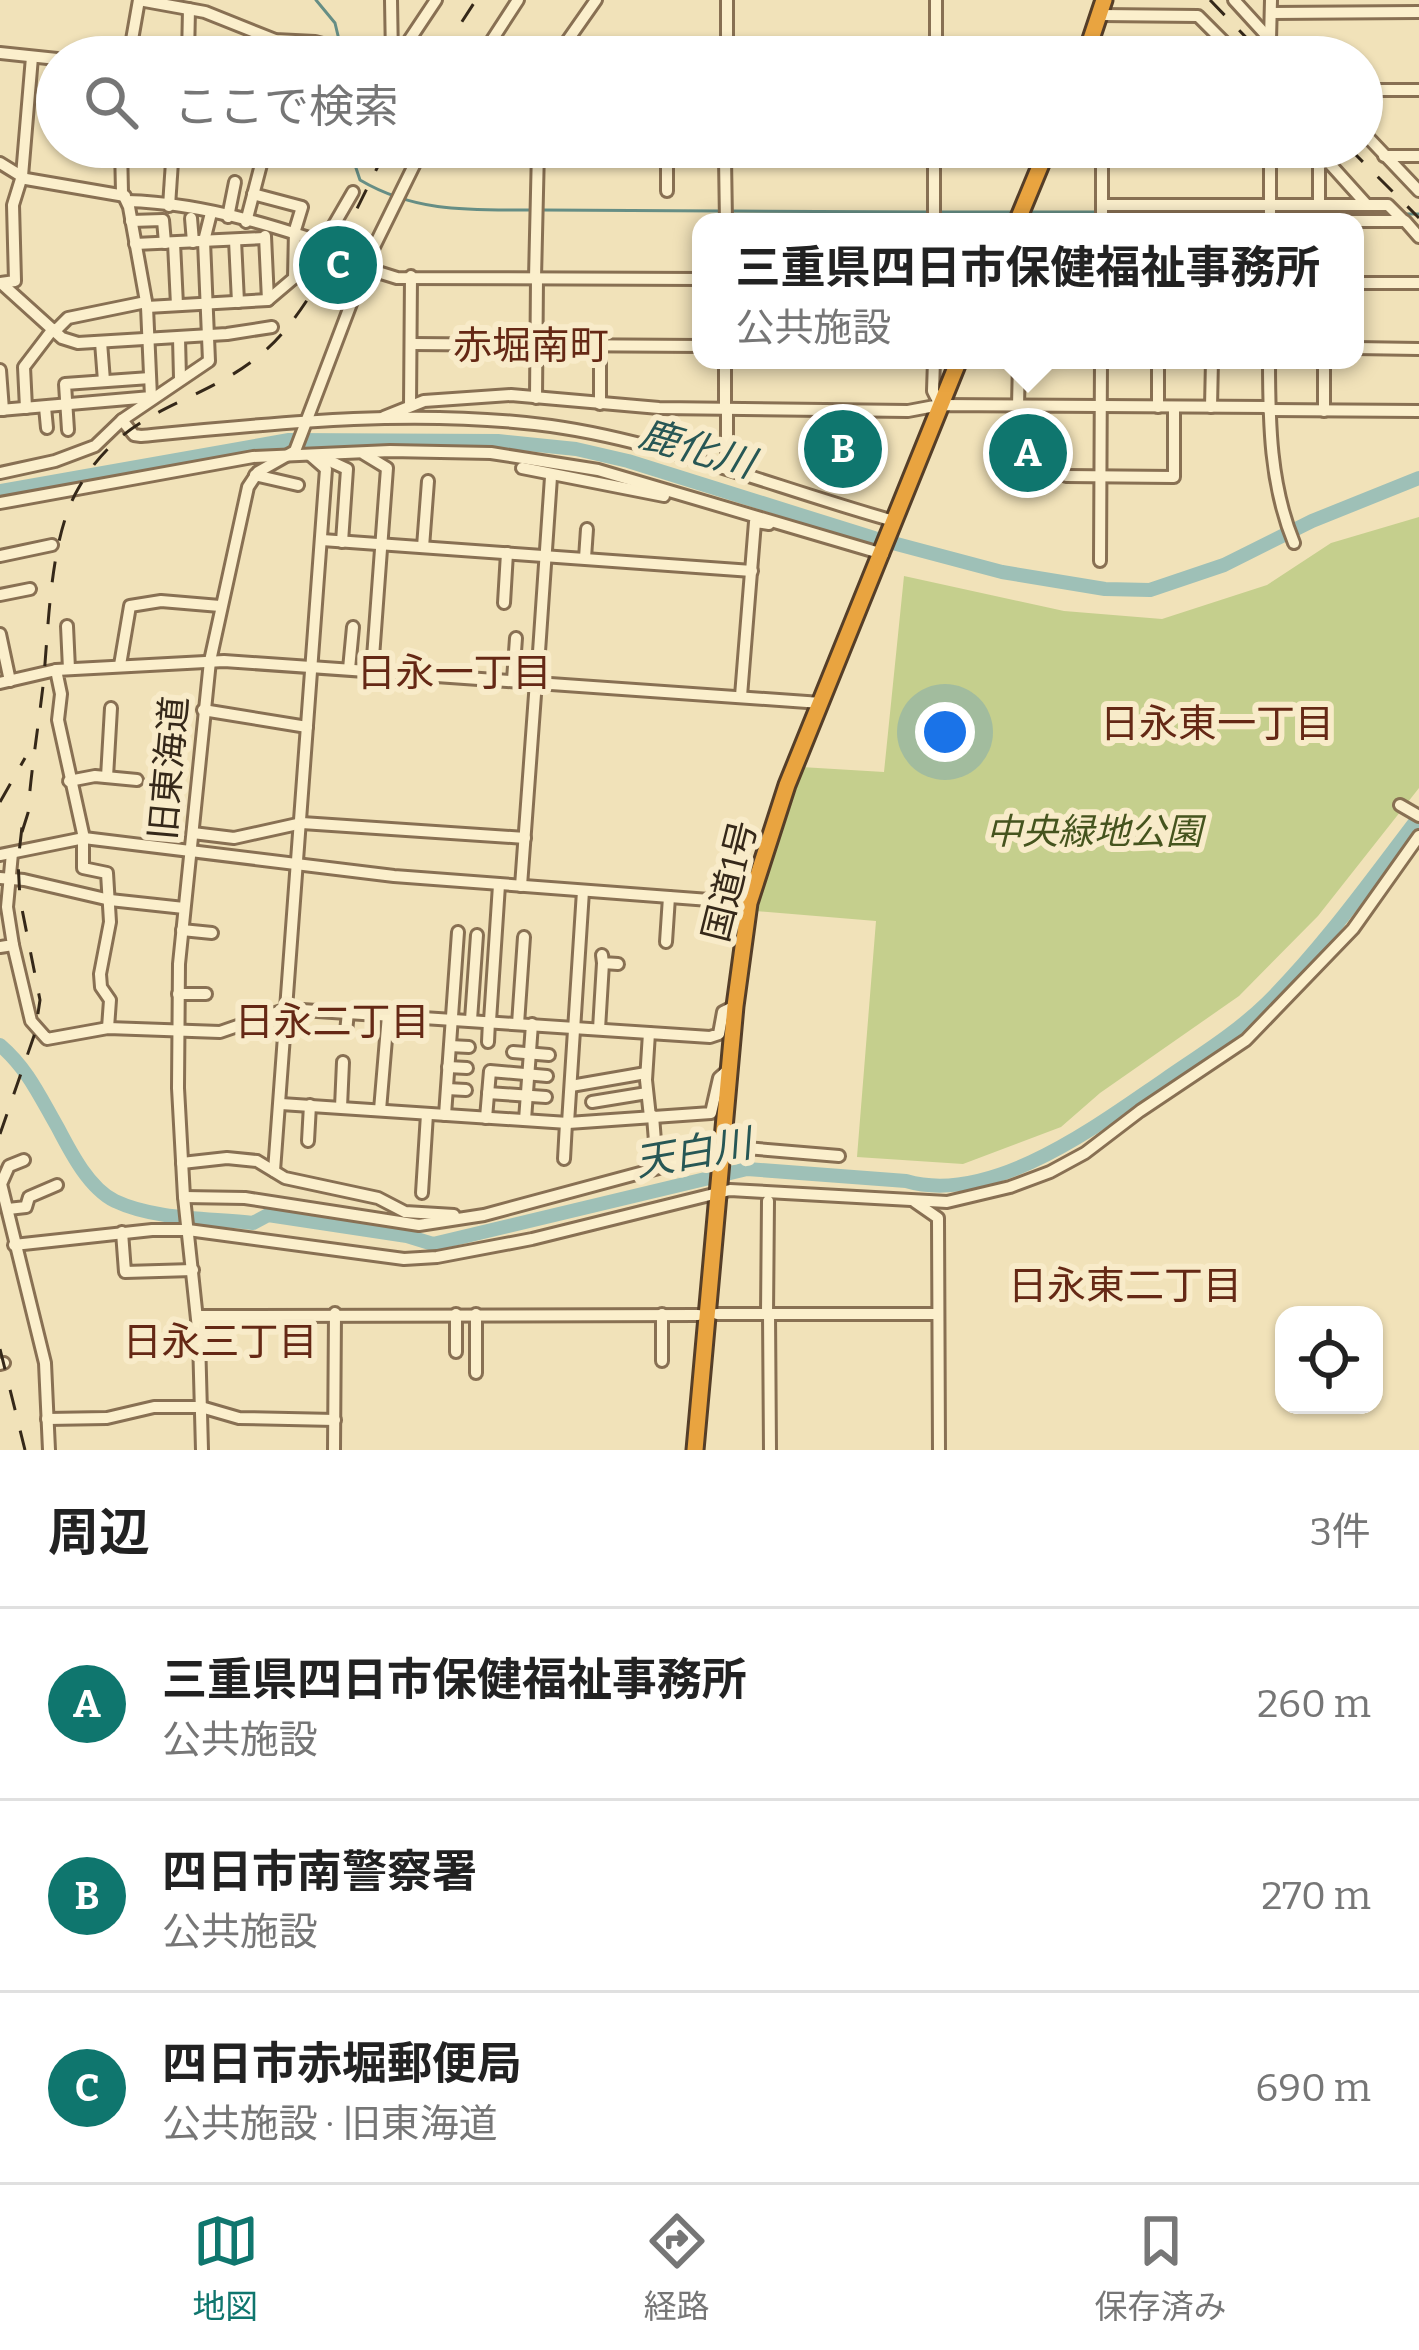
<!DOCTYPE html>
<html lang="ja">
<meta charset="utf-8">
<style>
:root{--surface:#fff;--page:#f2f2f2;--text:#222;--muted:#767676;--line:#e0e0e0;--accent:#0f766e}
body{margin:0;font-family:Bitter,"Noto Sans JP",serif;background:var(--page);color:var(--text)}
.controls{position:absolute;right:36px;bottom:36px;display:grid;overflow:hidden;border-radius:24px;box-shadow:0 3px 9px #0004}
.controls button{width:108px;height:108px;display:grid;place-items:center;padding:0;border:0;border-bottom:3px solid var(--line);background:var(--surface);color:var(--text);font:60px sans-serif}
.you{position:absolute;left:945px;top:732px;width:42px;height:42px;margin:-30px;border:9px solid #fff;border-radius:50%;background:#1a73e8;box-shadow:0 0 0 18px #1a73e833}
.badge{display:grid;place-items:center;width:78px;height:78px;border-radius:50%;background:var(--accent);color:#fff;font-size:39px;font-weight:700}
.pin{position:absolute;translate:-50% -50%;border:6px solid #fff;box-shadow:0 3px 12px #0006}
.popup{position:absolute;left:692px;top:213px;width:672px;height:156px;box-sizing:border-box;display:grid;place-content:center;border-radius:24px;background:var(--surface);filter:drop-shadow(0 3px 9px #0005);font-size:39px;white-space:nowrap;color:var(--muted)}
.popup b{font-size:45px;color:var(--text)}
.popup::after{content:'';position:absolute;left:50%;top:100%;margin-left:-24px;border:24px solid transparent;border-top-color:var(--surface)}
.list{margin:0;padding:0;list-style:none}
h2{display:flex;justify-content:space-between;align-items:center;height:156px;margin:0;padding:0 48px;font-size:51px}
h2 small{font-size:39px;font-weight:400;color:var(--muted)}
.list li{display:grid;grid-template-columns:78px 1fr auto;gap:36px;align-items:center;box-sizing:border-box;height:192px;padding:0 48px;border-top:3px solid var(--line)}
.list b{display:block;font-size:45px;white-space:nowrap}
.list p{margin:0;font-size:39px;white-space:nowrap;color:var(--muted)}
.list em{font-size:39px;font-style:normal;color:var(--muted)}
.icon{flex:none;width:66px;height:66px;fill:none;stroke:currentColor;stroke-width:2;stroke-linecap:round;stroke-linejoin:round}
.map{position:relative;flex:none;width:1419px;height:1450px;overflow:hidden}
.search{position:absolute;background:var(--surface);box-shadow:0 3px 9px #0004;left:36px;right:36px;top:36px;height:132px;display:flex;align-items:center;gap:30px;box-sizing:border-box;padding:0 42px;border-radius:66px;color:var(--muted);font-size:45px}
.sheet{height:732px;background:var(--surface)}
nav{display:flex;justify-content:space-around;align-items:center;box-sizing:border-box;height:168px;border-top:3px solid var(--line);background:var(--surface);font-size:33px;color:var(--muted)}
nav a{display:grid;justify-items:center;gap:6px}
nav .on{color:var(--accent)}
.map>svg:first-child{display:block}
</style>
<div class="map">
<svg width="1419" height="1450" viewBox="0 0 1419 1450">
<rect width="100%" height="100%" fill="#f1e2b9"/>
<!-- green -->
<polygon fill="#c5cf8d" points="1419,517 1419,788 1318,916 1239,996 1100,1093 1061,1127 963,1164 857,1157 876,921 756,911 791,790 801,767 884,772 904,576 1064,611 1162,619 1267,585 1331,543"/>
<g fill="none" stroke-linecap="round" stroke-linejoin="round">
<!-- stream -->
<g stroke="#668e85" stroke-width="3">
<polyline points="316,0 335,23 340,44"/>
<path d="M349,147L360,180C416,213 471,210 533,210"/>
<polyline points="543,210 719,211"/>
<polyline points="729,211 929,212"/>
<polyline points="939,212 1013,212"/>
<polyline points="1029,212 1097,212"/>
<polyline points="1107,212 1265,213"/>
<polyline points="1275,213 1391,214"/>
<polyline points="1401,214 1419,214"/>
</g>
<!-- river -->
<g stroke="#9ec0b7" stroke-width="14">
<polyline points="0,491 289,440 498,441 576,449 628,461 874,538 1002,572 1105,589 1150,590 1224,565 1312,521 1419,478"/>
<path d="M0,1045C28,1069 40,1097 58,1128C71,1153 89,1188 115,1201C155,1220 210,1218 253,1223L268,1215L407,1236L433,1244L747,1169L906,1181C991,1206 1098,1125 1164,1080C1200,1055 1235,1034 1267,1003C1324,946 1370,881 1419,817"/>
</g>
<defs>
<g id="minor">
<polyline points="139,0 205,12 275,40 315,42 373,57"/>
<polyline points="391,0 392,57"/>
<polyline points="936,0 936,57"/>
<polyline points="1234,0 1286,57"/>
<polyline points="1271,13 1419,12"/>
<polyline points="1101,15 1198,16 1239,57"/>
<polyline points="1270,40 1271,0"/>
<polyline points="0,53 57,59"/>
<polyline points="129,57 139,0"/>
<polyline points="188,57 189,9"/>
<polyline points="209,57 215,52 245,57"/>
<polyline points="269,57 275,40"/>
<polyline points="398,57 436,0"/>
<polyline points="481,57 518,0"/>
<polyline points="556,57 596,0"/>
<polyline points="727,57 727,0"/>
<polyline points="1362,90 1419,90"/>
<polyline points="1362,131 1419,191"/>
<polyline points="173,147 202,150"/>
<polyline points="355,147 376,157 381,147"/>
<polyline points="538,152 721,153 725,158 726,222"/>
<polyline points="726,153 1044,157"/>
<polyline points="1102,153 1322,155 1367,205"/>
<polyline points="1319,155 1319,205"/>
<polyline points="1384,156 1419,156"/>
<polyline points="0,163 26,179 125,196"/>
<polyline points="667,191 667,153"/>
<path d="M127,201C208,203 293,231 368,259"/>
<polyline points="1102,205 1388,205 1404,221"/>
<polyline points="169,206 173,147"/>
<polyline points="1270,213 1270,147"/>
<polyline points="228,217 235,182"/>
<polyline points="191,218 193,242"/>
<polyline points="131,221 163,220 165,243"/>
<polyline points="1102,221 1405,221 1419,237"/>
<polyline points="246,222 264,153"/>
<polyline points="934,222 934,150"/>
<polyline points="1102,222 1102,150"/>
<polyline points="265,236 268,300"/>
<polyline points="235,240 238,302"/>
<polyline points="324,242 353,192"/>
<polyline points="174,243 177,305"/>
<polyline points="135,244 264,238"/>
<polyline points="365,268 397,278 701,279"/>
<polyline points="535,278 538,150"/>
<polyline points="0,283 15,281 13,205 22,176 32,57"/>
<polyline points="1,283 62,338 78,343 227,334 272,327"/>
<polyline points="1355,283 1419,283"/>
<polyline points="147,307 268,300 294,278 295,230 302,207 253,194"/>
<polyline points="55,331 68,318 146,302"/>
<polyline points="179,338 180,378"/>
<polyline points="101,342 104,381"/>
<polyline points="411,344 701,346"/>
<polyline points="1355,348 1419,349"/>
<polyline points="934,360 933,391 940,405"/>
<path d="M1269,360C1269,423 1270,485 1294,543"/>
<polyline points="0,370 3,410"/>
<polyline points="536,398 537,278"/>
<polyline points="600,404 600,363"/>
<polyline points="410,406 411,276"/>
<polyline points="1018,406 1019,360"/>
<polyline points="45,407 47,428"/>
<polyline points="1158,407 1158,360"/>
<polyline points="1211,407 1212,360"/>
<polyline points="26,408 24,367 53,329"/>
<polyline points="725,409 725,360"/>
<polyline points="727,409 727,464 740,469"/>
<polyline points="0,410 151,397 147,307 129,207 122,192 121,147"/>
<polyline points="1269,410 1419,411"/>
<polyline points="1324,411 1324,360"/>
<polyline points="384,417 424,401 511,395 659,408 908,411 940,405 1269,407"/>
<polyline points="122,420 209,361 204,241 211,213"/>
<polyline points="68,430 65,384 150,378"/>
<polyline points="364,454 387,468 372,671"/>
<polyline points="319,456 347,469 342,542"/>
<polyline points="522,468 664,496"/>
<path d="M0,473L55,461L95,446L122,420L134,435L141,436C275,423 416,408 551,426C665,442 782,490 894,521"/>
<polyline points="255,475 298,485"/>
<polyline points="1066,476 1174,477 1174,407"/>
<polyline points="0,503 253,457 390,451 491,453 598,470 883,554"/>
<polyline points="322,540 752,571"/>
<polyline points="423,547 428,481"/>
<polyline points="0,556 52,545"/>
<polyline points="585,558 587,529"/>
<polyline points="1100,561 1101,360"/>
<polyline points="0,595 30,589"/>
<polyline points="504,603 507,553"/>
<polyline points="67,626 69,669"/>
<polyline points="0,634 10,681"/>
<polyline points="120,665 130,606 161,601 220,606"/>
<polyline points="349,669 353,627"/>
<polyline points="513,680 516,638"/>
<polyline points="537,681 551,477"/>
<polyline points="0,683 56,670"/>
<polyline points="741,696 755,522 769,524"/>
<polyline points="203,710 307,727"/>
<polyline points="107,777 111,708"/>
<polyline points="69,781 95,776 137,780"/>
<polyline points="1400,805 1419,816"/>
<polyline points="193,833 234,838 302,823 525,838"/>
<polyline points="83,838 83,868 107,873 110,922 100,974 101,987 110,1000 108,1028"/>
<polyline points="84,838 58,720 61,694 56,670 224,661 821,703"/>
<polyline points="0,855 84,838 394,876 749,903"/>
<polyline points="0,878 24,880 110,900 184,908"/>
<polyline points="521,886 536,681"/>
<polyline points="182,930 212,933"/>
<polyline points="666,942 669,897"/>
<polyline points="13,945 31,1021 47,1039 108,1028 220,1032 287,1009 710,1037 719,1034 723,1012 735,1006"/>
<polyline points="0,947 13,945 7,907 12,853"/>
<polyline points="602,955 603,963 618,964"/>
<polyline points="178,994 206,994"/>
<polyline points="471,1020 477,935"/>
<polyline points="490,1021 499,885"/>
<polyline points="518,1024 524,937"/>
<polyline points="599,1029 603,963"/>
<polyline points="346,1032 348,1012"/>
<polyline points="649,1033 646,1080 650,1117"/>
<polyline points="488,1042 489,1021"/>
<polyline points="450,1046 469,1047"/>
<polyline points="513,1052 549,1055"/>
<polyline points="448,1067 467,1068"/>
<polyline points="571,1086 646,1073"/>
<polyline points="447,1089 466,1090"/>
<polyline points="488,1093 546,1097"/>
<polyline points="592,1102 647,1093"/>
<polyline points="281,1104 568,1123 711,1113 719,1078 729,1069"/>
<polyline points="341,1107 343,1062"/>
<polyline points="380,1110 388,1015"/>
<polyline points="445,1115 458,932"/>
<polyline points="653,1116 657,1167"/>
<polyline points="486,1118 490,1071 547,1076"/>
<polyline points="525,1120 532,1024"/>
<polyline points="568,1123 583,891"/>
<polyline points="308,1141 310,1105"/>
<polyline points="722,1146 839,1156"/>
<polyline points="564,1159 566,1123"/>
<polyline points="24,1160 9,1166 1,1184 45,1363 49,1450"/>
<polyline points="182,1163 227,1158 257,1161 285,1178 378,1198 405,1212 454,1215"/>
<polyline points="274,1171 326,469 310,455"/>
<polyline points="422,1193 427,1114"/>
<polyline points="184,1197 245,1198 419,1225 484,1215 722,1151"/>
<polyline points="915,1202 938,1218 939,1450"/>
<polyline points="8,1209 26,1207 29,1197 57,1185"/>
<polyline points="122,1232 125,1272 193,1270"/>
<polyline points="14,1245 152,1230 188,1230 404,1259 437,1257 532,1239 730,1190 947,1202 1010,1187 1050,1172 1085,1153 1140,1111 1246,1040 1353,929 1419,836"/>
<polyline points="456,1314 456,1352"/>
<polyline points="476,1314 476,1373"/>
<polyline points="717,1314 938,1314"/>
<polyline points="767,1314 768,1201"/>
<polyline points="769,1314 770,1450"/>
<polyline points="197,1316 698,1315"/>
<polyline points="662,1361 662,1314"/>
<polyline points="0,1364 4,1363"/>
<polyline points="47,1419 107,1418 154,1407 201,1407 239,1418 335,1420"/>
<polyline points="202,1450 199,1338 184,1197 178,1088 179,964 210,661 248,487 258,472 295,451 368,259 423,147"/>
<polyline points="334,1450 335,1313"/>
</g>
<g id="highway">
<polyline points="1085,57 1104,0"/>
<polyline points="1017,222 1048,147"/>
<polyline points="695,1450 735,1006 749,903 787,785 959,360"/>
</g>
</defs>
<!-- minor casing -->
<use href="#minor" stroke="#887053" stroke-width="16"/>
<!-- highway casing -->
<use href="#highway" stroke="#553e28" stroke-width="21"/>
<!-- minor -->
<use href="#minor" stroke="#fbefcc" stroke-width="10"/>
<!-- highway -->
<use href="#highway" stroke="#e9a440" stroke-width="15"/>
<!-- rail -->
<g stroke="#352819" stroke-width="3" stroke-dasharray="21 21" stroke-linecap="butt">
<polyline points="1210,0 1265,57"/>
<polyline points="439,57 476,0"/>
<polyline points="1348,147 1419,218"/>
<polyline points="0,802 25,758"/>
<path d="M22,832L28,813C31,771 38,729 43,686C49,628 49,539 78,489C127,402 200,408 266,350C318,303 354,210 388,147"/>
<polyline points="0,1134 35,1033 40,1000 20,899 18,862 23,818"/>
<polyline points="0,1349 25,1450"/>
</g>
</g>
<g text-anchor="middle" stroke-width="12" stroke-linejoin="round" paint-order="stroke">
<!-- street labels -->
<g font-size="36" fill="#352819" stroke="#f8ebc9">
<text transform="translate(168 768) rotate(-85)" y="13">旧東海道</text>
<text transform="translate(729 881) rotate(-76)" y="13">国道1号</text>
</g>
<!-- park labels -->
<g font-size="36" font-style="italic" fill="#45541e" stroke="#f8ebc9">
<text x="1094" y="844">中央緑地公園</text>
</g>
<!-- neighbourhood labels -->
<g font-size="39" fill="#652815" stroke="#f8ebc9">
<text x="531" y="359">赤堀南町</text>
<text x="454" y="686">日永一丁目</text>
<text x="1217" y="737">日永東一丁目</text>
<text x="332" y="1035">日永二丁目</text>
<text x="1125" y="1299">日永東二丁目</text>
<text x="220" y="1355">日永三丁目</text>
</g>
<!-- water labels -->
<g font-size="39" font-style="italic" fill="#275755" stroke="#f8ebc9">
<text transform="translate(697 448) rotate(16)" y="14">鹿化川</text>
<text transform="translate(693 1152) rotate(-10)" y="14">天白川</text>
</g>
</g>
</svg>
<div class="controls">
<button><svg class="icon" aria-label="locate" viewBox="0 0 24 24"><circle cx="12" cy="12" r="6"/><path d="M12 2v4M12 18v4M2 12h4M18 12h4"/></svg></button>
</div>
<div class="you"></div>
<div class="pin badge" style="left:1028px;top:453px">A</div>
<div class="popup"><b>三重県四日市保健福祉事務所</b>公共施設</div>
<div class="pin badge" style="left:843px;top:449px">B</div>
<div class="pin badge" style="left:338px;top:265px">C</div>
<div class="search"><svg class="icon" aria-label="search" viewBox="0 0 24 24"><circle cx="10" cy="10" r="6"/><path d="M15 15l6 6"/></svg>ここで検索</div>
</div>
<section class="sheet">
<h2>周辺<small>3件</small></h2>
<ul class="list">
<li><span class="badge">A</span><div><b>三重県四日市保健福祉事務所</b><p>公共施設</p></div><em>260 m</em></li>
<li><span class="badge">B</span><div><b>四日市南警察署</b><p>公共施設</p></div><em>270 m</em></li>
<li><span class="badge">C</span><div><b>四日市赤堀郵便局</b><p>公共施設 · 旧東海道</p></div><em>690 m</em></li>
</ul>
</section>
<nav>
<a class="on"><svg class="icon" aria-label="map" viewBox="0 0 24 24"><path d="M3 6l6-2 6 2 6-2v14l-6 2-6-2-6 2zM9 4v14M15 6v14"/></svg>地図</a>
<a><svg class="icon" aria-label="directions" viewBox="0 0 24 24"><path d="M12 3l9 9-9 9-9-9zM9 14v-3h6M13 9l2 2-2 2"/></svg>経路</a>
<a><svg class="icon" aria-label="saved" viewBox="0 0 24 24"><path d="M7 4h10v16l-5-4-5 4z"/></svg>保存済み</a>
</nav>
